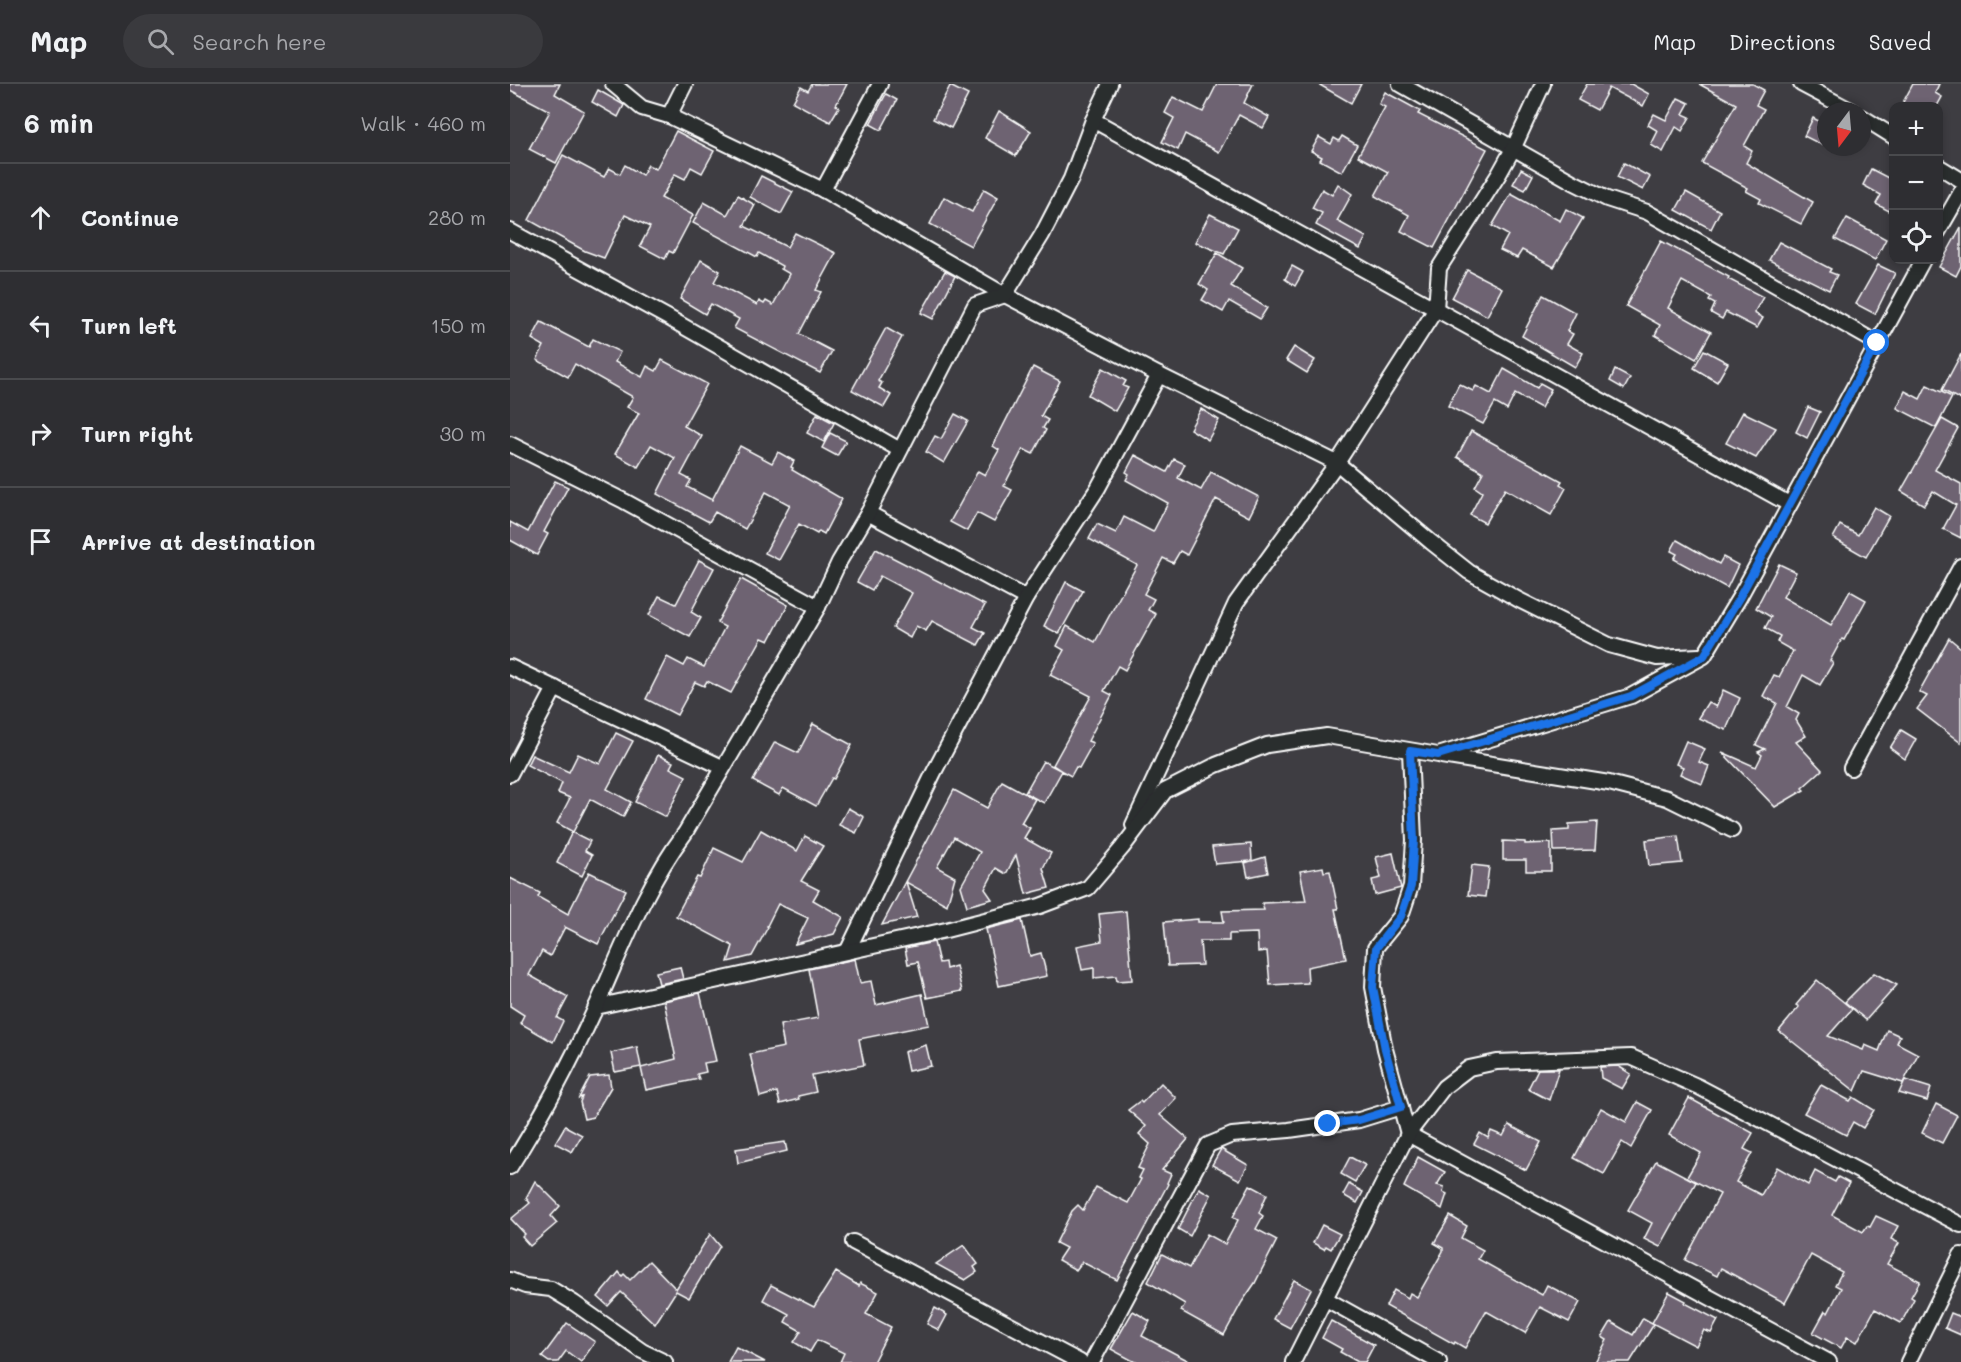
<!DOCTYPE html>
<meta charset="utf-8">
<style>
:root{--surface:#2e2e32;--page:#3a3a3e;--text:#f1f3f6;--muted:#a7a8ac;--line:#494a4d}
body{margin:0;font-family:Mali,sans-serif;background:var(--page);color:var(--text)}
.controls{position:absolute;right:18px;top:18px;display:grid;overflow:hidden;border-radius:12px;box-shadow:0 3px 9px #0003}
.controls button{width:54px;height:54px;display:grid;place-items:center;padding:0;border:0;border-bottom:2px solid var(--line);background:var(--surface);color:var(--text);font:30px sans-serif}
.compass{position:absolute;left:1307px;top:18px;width:54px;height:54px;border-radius:50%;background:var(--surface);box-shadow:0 3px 9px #0003;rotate:196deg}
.stop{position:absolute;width:18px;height:18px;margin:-14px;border:4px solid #1a73e8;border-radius:50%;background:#fff}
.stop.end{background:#1a73e8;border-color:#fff;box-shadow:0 2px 6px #0008}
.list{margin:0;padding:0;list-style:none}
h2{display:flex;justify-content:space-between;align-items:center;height:78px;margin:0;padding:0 24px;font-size:26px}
h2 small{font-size:20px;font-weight:400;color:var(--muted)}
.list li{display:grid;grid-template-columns:39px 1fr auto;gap:18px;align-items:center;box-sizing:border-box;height:108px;padding:0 24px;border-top:2px solid var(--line)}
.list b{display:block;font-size:22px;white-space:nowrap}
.list em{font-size:20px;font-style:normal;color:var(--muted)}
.icon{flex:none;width:33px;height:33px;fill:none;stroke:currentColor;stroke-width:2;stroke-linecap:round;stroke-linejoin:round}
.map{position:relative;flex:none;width:1451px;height:1278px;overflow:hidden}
header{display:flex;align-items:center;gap:36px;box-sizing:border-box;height:84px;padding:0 30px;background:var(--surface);border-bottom:2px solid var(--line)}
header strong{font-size:28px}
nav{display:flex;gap:33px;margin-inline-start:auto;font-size:21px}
.search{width:420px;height:54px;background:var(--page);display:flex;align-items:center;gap:15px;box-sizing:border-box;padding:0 21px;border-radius:33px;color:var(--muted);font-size:22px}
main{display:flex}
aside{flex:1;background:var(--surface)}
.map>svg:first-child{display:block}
</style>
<header>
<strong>Map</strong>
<div class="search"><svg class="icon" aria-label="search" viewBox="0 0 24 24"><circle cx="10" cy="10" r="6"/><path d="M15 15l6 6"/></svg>Search here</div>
<nav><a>Map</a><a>Directions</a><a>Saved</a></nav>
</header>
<main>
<aside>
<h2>6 min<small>Walk · 460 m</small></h2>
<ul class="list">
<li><svg class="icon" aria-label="ahead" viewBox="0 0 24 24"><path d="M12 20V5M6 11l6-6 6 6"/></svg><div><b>Continue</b></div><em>280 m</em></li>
<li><svg class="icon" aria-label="left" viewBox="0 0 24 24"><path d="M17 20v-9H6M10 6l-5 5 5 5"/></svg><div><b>Turn left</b></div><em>150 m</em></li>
<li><svg class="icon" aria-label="right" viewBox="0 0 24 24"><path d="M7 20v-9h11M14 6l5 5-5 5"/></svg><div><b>Turn right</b></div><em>30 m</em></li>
<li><svg class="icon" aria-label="arrive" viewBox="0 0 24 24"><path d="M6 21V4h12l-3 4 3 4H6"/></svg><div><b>Arrive at destination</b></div></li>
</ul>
</aside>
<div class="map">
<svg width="1451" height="1278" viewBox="0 0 1451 1278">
<rect width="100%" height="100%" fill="#3e3d42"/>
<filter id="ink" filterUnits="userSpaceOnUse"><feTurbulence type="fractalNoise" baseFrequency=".0167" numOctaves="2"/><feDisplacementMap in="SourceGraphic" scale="12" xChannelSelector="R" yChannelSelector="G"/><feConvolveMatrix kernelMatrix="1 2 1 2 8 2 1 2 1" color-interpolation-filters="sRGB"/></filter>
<g filter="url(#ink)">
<!-- building -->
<g fill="#6e6372" stroke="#fff" stroke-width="1.5">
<polygon points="0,0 50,0 45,10 74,27 46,79 19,65 40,27 0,6"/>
<polygon points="302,0 337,0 326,21 329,23 320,38 283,18 291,3 298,7"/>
<polygon points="707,0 743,0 734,19 759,33 753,44 729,31 709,68 675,50 668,66 652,58 664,34 655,29 663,13 693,28"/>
<polygon points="808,0 851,0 841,19"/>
<polygon points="1077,0 1121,0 1139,10 1133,22 1099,4 1087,26 1068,16"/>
<polygon points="1189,0 1243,0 1254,6 1246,21 1254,25 1234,62 1242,67 1236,79 1303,118 1291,140 1249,119 1251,115 1236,107 1238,104 1192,79 1226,20"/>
<polygon points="1403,0 1429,0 1425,9 1432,13 1427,22 1391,22"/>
<polygon points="440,2 458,11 441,44 423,35"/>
<polygon points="88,6 114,21 108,33 82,18"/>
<polygon points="875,8 910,27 908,30 977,65 924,164 891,147 899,131 865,112 878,88 848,72 875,23 869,20"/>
<polygon points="376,10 387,16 371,46 360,40"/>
<polygon points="1168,14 1179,19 1173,30 1180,33 1172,47 1166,43 1153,68 1141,61 1148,47 1138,41 1144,30 1156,36"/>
<polygon points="489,27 521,47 506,72 475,54"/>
<polygon points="1303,34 1316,41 1316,54 1312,61 1294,52"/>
<polygon points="166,47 204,67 192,89 181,83 175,95 165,90 151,114 183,131 163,169 159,167 155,175 130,162 140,143 115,131 94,174 75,167 19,136 53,71 94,93 99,84 110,90 115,81 132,91 138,81 146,85"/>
<polygon points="832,52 847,61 832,88 810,76 812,73 801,67 809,53 821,60 824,54 829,57"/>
<polygon points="1114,79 1140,93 1133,106 1107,93"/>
<polygon points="1011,85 1023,91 1015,106 1003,100"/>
<polygon points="1361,85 1380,95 1383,88 1383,118 1379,127 1366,120 1371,111 1353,101"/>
<polygon points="251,92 283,108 271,130 240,113"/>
<polygon points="828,100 842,110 827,137 856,153 850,165 806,141 812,129 802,124 812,105 822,111"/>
<polygon points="474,105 488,113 461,162 420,140 434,113 462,128"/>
<polygon points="1176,108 1210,127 1201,145 1166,126"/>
<polygon points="1001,110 1050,137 1056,125 1073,134 1044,183 1012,166 1007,174 990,166 998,151 982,142"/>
<polygon points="228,111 245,121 234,142 277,163 285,149 326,169 306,206 311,208 289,250 322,267 310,289 224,244 229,235 201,220 195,230 170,215 191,176 210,187 204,198 247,221 249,217 254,220 256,217 263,221 280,190 271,185 272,182 249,169 247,173 183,139 194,118 217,131"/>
<polygon points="700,130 728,144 714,170 685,158"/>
<polygon points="1337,134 1376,155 1365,176 1325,155"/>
<polygon points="1451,143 1451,182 1446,192 1429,183"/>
<polygon points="1151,157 1219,193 1218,195 1253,213 1244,229 1253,234 1247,244 1216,228 1212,235 1201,229 1205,220 1199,217 1201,213 1172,197 1158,224 1201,248 1186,275 1145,251 1150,241 1116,222"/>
<polygon points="1269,158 1321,185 1319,188 1327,191 1319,206 1259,176"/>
<polygon points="707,169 732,184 721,202 757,224 750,235 719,217 713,228 692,216 698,206 689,200"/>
<polygon points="1368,181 1385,189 1365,230 1346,220"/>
<polygon points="782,182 793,188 785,202 775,195"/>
<polygon points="957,186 992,204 977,232 942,214"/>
<polygon points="435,187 445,192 423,235 411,229"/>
<polygon points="1033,211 1066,229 1057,247 1063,250 1057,260 1073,269 1065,283 1012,252"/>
<polygon points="31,238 79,263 83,255 110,268 105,278 132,293 137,282 146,287 152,276 197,300 174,342 192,352 171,391 181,396 177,403 202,416 230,362 262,379 268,368 284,377 281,383 283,384 282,386 332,415 314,450 309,447 307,450 289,440 269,476 255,469 280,421 256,408 235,445 205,428 199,438 147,410 165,374 141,361 128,383 105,370 129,329 117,323 123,313 65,280 58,293 27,276 34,262 22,255"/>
<polygon points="376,244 392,253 368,297 372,299 369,304 381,311 374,323 342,306"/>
<polygon points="784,263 805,276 797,289 776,276"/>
<polygon points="1194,266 1218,279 1207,298 1184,284"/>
<polygon points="1451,270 1451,316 1432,306"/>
<polygon points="523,283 550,297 531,332 538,336 533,344 536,346 523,370 513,365 494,402 502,406 484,438 467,429 457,447 440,438 468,387 475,391 489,366 483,362"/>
<polygon points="593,284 616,297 613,302 618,304 605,327 578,311"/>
<polygon points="994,285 1027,304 1030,299 1041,305 1031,324 1005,310 997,326 985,319 973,340 938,322 949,300 963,307 966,302 981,310"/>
<polygon points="1105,286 1120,294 1114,305 1100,297"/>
<polygon points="1417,301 1442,313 1426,344 1387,324 1395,307 1410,315"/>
<polygon points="1298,323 1310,328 1297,354 1286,348"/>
<polygon points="691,325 709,336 698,356 680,345"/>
<polygon points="1233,328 1266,344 1246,374 1216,359"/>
<polygon points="307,330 324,339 314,358 297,349"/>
<polygon points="445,330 458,337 434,379 416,368 425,352 431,355"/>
<polygon points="1432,335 1448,344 1425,386 1451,400 1451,454 1433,445 1446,421 1423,407 1414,421 1391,407"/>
<polygon points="961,347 1052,397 1050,400 1056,404 1041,431 995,405 975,439 960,431 972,408 965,403 973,388 947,373"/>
<polygon points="320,349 336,357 327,372 312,364"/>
<polygon points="625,371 657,388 664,375 675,380 668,394 691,406 701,388 749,413 739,433 706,415 677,471 670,467 663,479 653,474 634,510 644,515 638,526 646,530 615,586 608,582 594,607 602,611 578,657 583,659 569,684 566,683 561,692 552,687 534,719 515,709 533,677 552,687 543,681 581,612 540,591 554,566 547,562 557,542 585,558 627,481 579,455 587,440 606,449 614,433 643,448 658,419 616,396 619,390 616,388"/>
<polygon points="45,397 58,403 34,448 38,450 27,471 0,456 0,438 18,448"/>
<polygon points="1364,423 1379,432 1356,473 1323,454 1330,441 1348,451"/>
<polygon points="1167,456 1209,480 1213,473 1228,481 1217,504 1164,475 1167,470 1161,467"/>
<polygon points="366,465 475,521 463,543 475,549 468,561 422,537 416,547 406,542 400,554 383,544 402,509 370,492 362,506 347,498"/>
<polygon points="189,476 204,484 181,528 191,534 180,553 139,531 149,512 166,520"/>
<polygon points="1269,480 1286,488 1273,513 1321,541 1340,507 1356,516 1334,556 1332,555 1320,577 1323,579 1310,601 1293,591 1277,623 1289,630 1286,636 1296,652 1286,658 1312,686 1292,704 1294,706 1265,723 1212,668 1246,683 1252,671 1248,668 1255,665 1246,661 1267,619 1253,612 1264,591 1269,593 1283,567 1267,558 1270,552 1255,544 1261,533 1246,524"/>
<polygon points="231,495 278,521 259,557 252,554 221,609 197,597 194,602 185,598 167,631 136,615 157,573 174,582 178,575 194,583 215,543 207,539"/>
<polygon points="556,498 573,507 549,550 534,542"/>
<polygon points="1439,554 1451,564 1451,659 1407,625 1417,612 1409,608"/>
<polygon points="1213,606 1230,614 1216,646 1188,634 1198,618 1206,623"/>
<polygon points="303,640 342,661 324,695 322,694 306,722 273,704 269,711 243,697 265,658 288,669"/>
<polygon points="1391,646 1406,655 1395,675 1380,664"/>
<polygon points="106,649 123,657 97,705 121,718 113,733 80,715 63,748 47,739 60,714 48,709 52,699 17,681 22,671 59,688 68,670 90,680"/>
<polygon points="1176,657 1195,665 1189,678 1199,682 1192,700 1170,690 1173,683 1166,680"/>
<polygon points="148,671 163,678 160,684 176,692 156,733 125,718"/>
<polygon points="492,697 525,715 511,739 520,744 514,754 541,769 533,784 539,804 516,810 506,771 496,790 486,784 475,805 482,815 457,822 451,802 470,768 444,753 427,783 445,793 437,821 396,798 407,833 372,841 444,706 477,724"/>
<polygon points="338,724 354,733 346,749 329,741"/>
<polygon points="1087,738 1085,766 1044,767 1043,747 1059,746 1059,740"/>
<polygon points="251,746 287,767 295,752 313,762 291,797 309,806 303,816 333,833 324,850 285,860 298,834 268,820 257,842 258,843 242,872 218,878 223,862 166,832 187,793 190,794 204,764 233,778"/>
<polygon points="62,748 80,757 75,767 82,771 72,792 47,779"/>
<polygon points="1168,752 1172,779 1139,782 1136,756"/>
<polygon points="993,757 1015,758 1015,760 1041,759 1041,787 1016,787 1016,776 993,776"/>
<polygon points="741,760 742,777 755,773 758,789 738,793 735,779 741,777 705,780 702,763"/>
<polygon points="883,769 891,804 865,811 862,796 871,794 866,773"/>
<polygon points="962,781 979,783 975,813 958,811"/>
<polygon points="813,783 814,788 820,787 828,825 825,825 836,875 797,883 798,899 760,901 757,867 748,868 747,849 719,850 719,857 690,857 692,881 658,882 654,838 688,835 688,838 714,838 712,827 754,826 752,819 796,817 790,787"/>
<polygon points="79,788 116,806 88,860 55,843 40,872 32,867 19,891 58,913 47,934 53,937 43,958 10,939 14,931 0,922 0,794 30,809 28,813 58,830"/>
<polygon points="616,827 622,896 607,897 606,892 584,894 584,884 572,886 567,862 592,857 589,830"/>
<polygon points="512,836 520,872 531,869 537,892 489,902 476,845"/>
<polygon points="424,858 429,879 435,878 436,885 446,882 452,907 417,914 408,878 398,880 395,864"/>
<polygon points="345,875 350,899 361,897 366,921 412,910 419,941 349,955 354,981 302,991 306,1008 288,1012 289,1015 270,1020 267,1008 250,1013 240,970 274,963 270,941 308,934 299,885"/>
<polygon points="170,883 173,895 149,900 146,888"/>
<polygon points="1364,889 1387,901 1356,936 1335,918"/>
<polygon points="1307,896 1342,925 1318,952 1353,966 1355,961 1369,967 1377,946 1390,952 1387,959 1408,970 1393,999 1354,987 1345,1007 1269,947 1289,923 1286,921"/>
<polygon points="190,909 206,977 194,979 196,988 187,990 189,995 136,1006 131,984 166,975 154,917"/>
<polygon points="416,961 421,982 398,987 394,968"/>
<polygon points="127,963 131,983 105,988 101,969"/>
<polygon points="1108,982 1121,990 1112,1005 1091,994 1090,983"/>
<polygon points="1028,985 1049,985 1039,1016 1018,1005"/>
<polygon points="99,991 101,1003 83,1033 74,1035 70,1018 72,1013 69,1014 80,993"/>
<polygon points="1395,996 1421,1004 1417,1017 1389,1009"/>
<polygon points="651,999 666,1014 650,1031 678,1055 652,1086 661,1090 657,1099 658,1100 607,1196 572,1178 566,1186 548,1176 556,1164 546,1159 562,1127 568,1121 573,1126 586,1103 618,1119 631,1095 629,1094 633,1086 628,1084 640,1060 629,1050 636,1042 618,1026 630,1017 632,1019"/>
<polygon points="1311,1001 1340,1017 1343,1013 1364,1026 1353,1044 1343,1038 1336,1051 1294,1029"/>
<polygon points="1179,1014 1243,1049 1234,1065 1242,1069 1226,1098 1251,1111 1267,1083 1298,1101 1305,1087 1325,1098 1328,1093 1339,1099 1322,1131 1353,1148 1357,1142 1360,1143 1366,1132 1388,1142 1381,1155 1389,1159 1377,1180 1410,1197 1401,1213 1404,1215 1391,1239 1365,1225 1347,1258 1337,1253 1331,1264 1303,1249 1315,1227 1318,1229 1331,1204 1325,1201 1332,1188 1301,1171 1275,1219 1211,1184 1207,1192 1175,1176 1210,1110 1177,1093 1191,1069 1159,1051"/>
<polygon points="1127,1018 1142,1026 1121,1064 1112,1058 1094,1090 1064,1074 1091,1024 1116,1038"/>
<polygon points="1426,1020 1447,1031 1432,1059 1412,1049"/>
<polygon points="999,1041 1031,1058 1016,1086 964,1060 970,1049 978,1054 981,1047 993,1052"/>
<polygon points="55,1042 72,1051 62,1068 45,1059"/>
<polygon points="275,1058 277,1067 228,1079 226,1065"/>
<polygon points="711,1065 738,1081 730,1096 702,1081"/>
<polygon points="840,1073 855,1081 845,1098 831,1090"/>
<polygon points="908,1073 935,1088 927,1101 934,1103 933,1108 937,1110 932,1125 894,1103"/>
<polygon points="1146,1077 1186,1098 1150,1163 1134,1155 1142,1139 1118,1126"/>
<polygon points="25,1097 50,1122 41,1132 47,1139 20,1162 12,1153 15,1150 1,1135 20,1119 16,1114"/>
<polygon points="839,1100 853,1108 847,1119 833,1111"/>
<polygon points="740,1101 757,1110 749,1129 753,1132 746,1145 767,1156 745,1199 732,1218 714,1251 671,1227 675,1220 638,1198 652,1170 679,1184 697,1150 715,1160 728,1136 723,1133"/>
<polygon points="689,1104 701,1111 680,1152 668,1145"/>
<polygon points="940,1132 957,1142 951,1154 973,1166 968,1175 1032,1211 1037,1201 1070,1218 1059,1238 1030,1223 1015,1249 976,1227 955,1264 945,1258 944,1260 876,1222 884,1206 898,1214 900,1209 907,1213 933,1167 933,1164 924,1159"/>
<polygon points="812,1141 830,1150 821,1165 816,1162 814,1165 803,1159"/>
<polygon points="200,1150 210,1162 179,1214 166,1207 145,1240 111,1208 98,1222 88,1213 109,1188 112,1192 114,1190 120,1196 139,1177 166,1205"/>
<polygon points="454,1161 468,1180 464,1183 467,1188 455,1196 426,1180"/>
<polygon points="326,1188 349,1202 350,1199 368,1208 356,1230 381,1243 363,1278 330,1278 334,1269 307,1256 300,1268 284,1258 291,1247 275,1238 279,1230 253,1216 261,1201 304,1223"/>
<polygon points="784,1196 801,1205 780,1244 763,1235"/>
<polygon points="1159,1208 1176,1217 1175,1219 1208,1236 1201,1249 1194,1246 1186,1262 1142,1239"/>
<polygon points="425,1224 437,1231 429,1246 417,1240"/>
<polygon points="623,1227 640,1237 632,1252 681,1278 625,1278 601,1265"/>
<polygon points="1441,1229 1451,1233 1451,1251 1435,1244"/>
<polygon points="1133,1234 1144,1240 1120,1278 1085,1278 1097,1256 1092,1253 1101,1238 1123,1251"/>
<polygon points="821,1237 864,1261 855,1278 848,1278 830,1268 832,1265 812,1254"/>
<polygon points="57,1239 85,1258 71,1278 56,1267 48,1278 39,1278 32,1273"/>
<polygon points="226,1263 255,1278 218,1278"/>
</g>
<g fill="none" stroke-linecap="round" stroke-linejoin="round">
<defs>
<g id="minor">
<polyline points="103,0 132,24 159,32 313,106 495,211 649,291 827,379 921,458 959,488 1009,516 1099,561 1147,574 1189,572"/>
<polyline points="890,0 1063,98 1097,115 1137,128 1367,259"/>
<polyline points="1291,0 1342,27"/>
<polyline points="159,32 175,0"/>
<polyline points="1352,33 1384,53"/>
<polyline points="583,36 1279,420"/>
<polyline points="1428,82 1451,96"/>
<polyline points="313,106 370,0"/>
<polyline points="0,147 157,233 390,366"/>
<polyline points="1428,148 1451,108"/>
<polyline points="0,360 114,417 308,523"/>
<polyline points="358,429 516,514"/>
<polyline points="0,583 212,683"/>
<polyline points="900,667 904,756 901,802 891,832 865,864 863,903 875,965 898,1050 1319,1278"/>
<polyline points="932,672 1099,699 1157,714 1222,746"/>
<polyline points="1341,684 1451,482"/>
<polyline points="0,690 45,604"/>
<polyline points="623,741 726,519 827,379 926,225 929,184 989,90 1004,63 1033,0"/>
<polyline points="337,868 424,688 516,514 588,404 649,291"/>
<polyline points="86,923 436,846 530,822 578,804 612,764 655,707 706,681 757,661 817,652 928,671 1121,612 1194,572 1229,514 1413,176"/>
<path d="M0,1083C33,1031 62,976 87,921C113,862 136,801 175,749L308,523L329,478L358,429L465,221L495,211L532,151L561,95L583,36L600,0"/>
<polyline points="343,1158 570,1278"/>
<polyline points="0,1196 15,1202 41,1205 64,1219 132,1267 155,1278"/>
<polyline points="816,1215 929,1278"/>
<polyline points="582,1278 698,1061 722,1051 779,1046 849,1036 891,1023"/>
<polyline points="783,1278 898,1050 934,1003 959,984 987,978 1121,973 1189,1003 1451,1141"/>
<polyline points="1398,1278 1451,1171"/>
</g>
</defs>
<!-- minor casing -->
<use href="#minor" stroke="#fff" stroke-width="18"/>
<!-- minor -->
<use href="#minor" stroke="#2a2d2e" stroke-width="14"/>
</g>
</g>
<g fill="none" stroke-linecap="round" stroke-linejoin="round" filter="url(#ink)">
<!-- route -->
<polyline stroke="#1a73e8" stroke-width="8" points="818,1040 849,1036 891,1023 875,965 863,903 866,864 891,832 901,802 904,756 900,667 928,671 1121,612 1194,572 1229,514 1367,259"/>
</g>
</svg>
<div class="controls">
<button>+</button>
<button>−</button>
<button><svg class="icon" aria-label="locate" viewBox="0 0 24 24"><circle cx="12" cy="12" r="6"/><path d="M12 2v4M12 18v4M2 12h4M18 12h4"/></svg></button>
</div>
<svg class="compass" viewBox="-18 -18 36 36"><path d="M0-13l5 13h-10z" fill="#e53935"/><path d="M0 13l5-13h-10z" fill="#a7a8ac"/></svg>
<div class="stop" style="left:1367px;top:259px"></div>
<div class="stop end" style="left:818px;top:1040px"></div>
</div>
</main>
